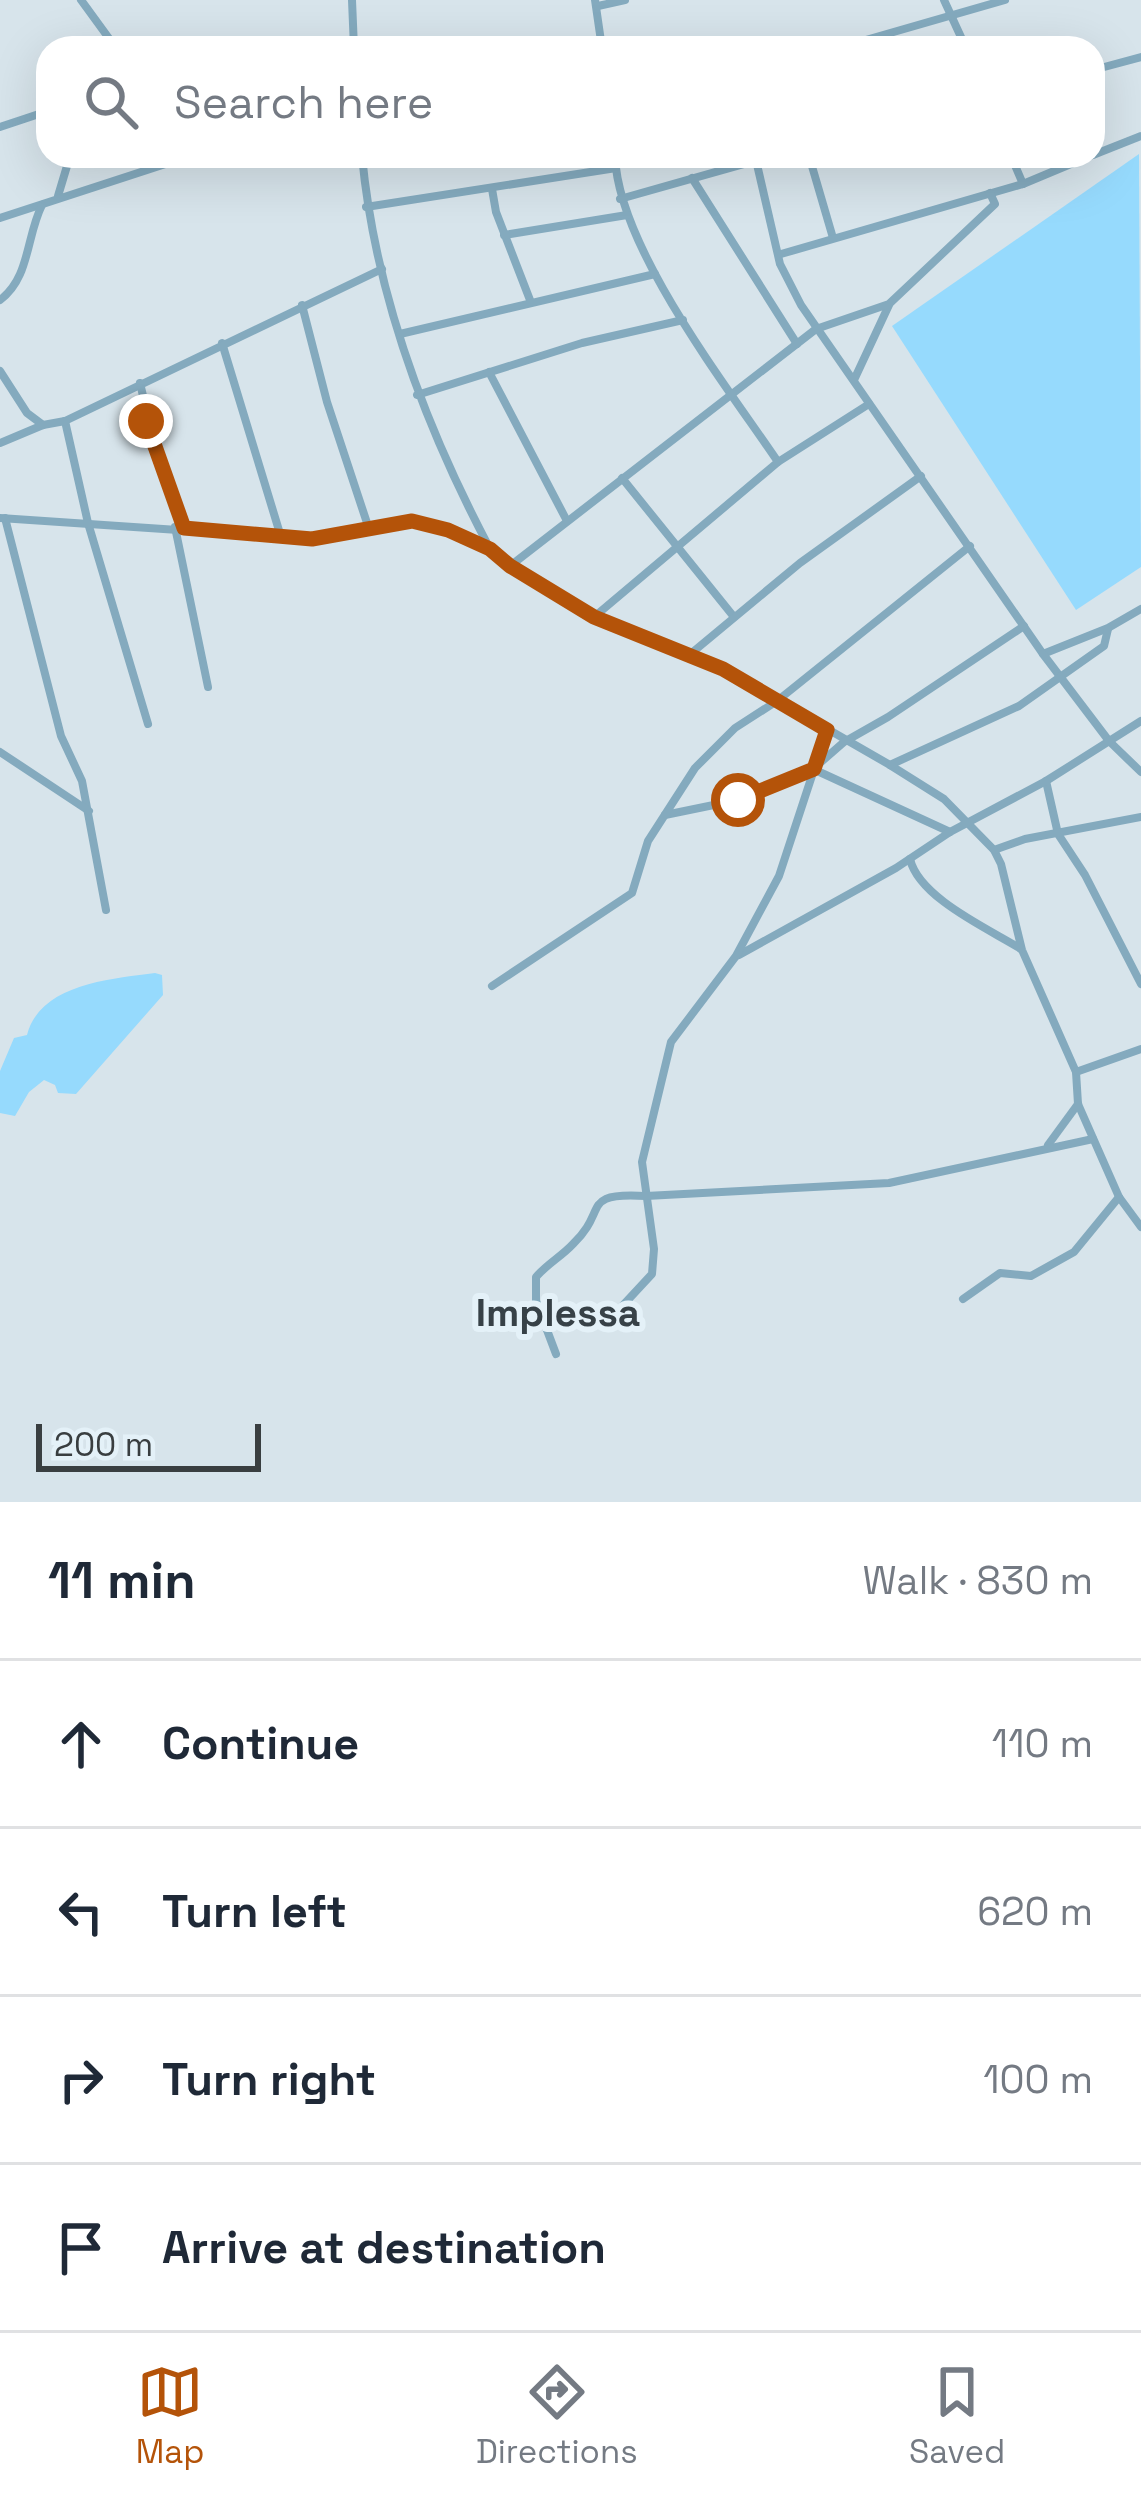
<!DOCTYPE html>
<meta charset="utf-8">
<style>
:root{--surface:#fff;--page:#f2f2f3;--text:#1f2937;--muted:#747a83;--line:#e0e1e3;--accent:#b45309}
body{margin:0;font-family:"Space Grotesk",sans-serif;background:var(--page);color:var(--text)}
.scale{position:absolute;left:36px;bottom:30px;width:225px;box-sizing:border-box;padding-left:12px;border:6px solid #393e40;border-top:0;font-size:33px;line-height:42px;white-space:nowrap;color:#393e40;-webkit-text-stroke:9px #e4f1f8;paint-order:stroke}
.stop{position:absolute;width:36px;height:36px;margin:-27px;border:9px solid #b45309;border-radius:50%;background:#fff}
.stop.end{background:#b45309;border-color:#fff;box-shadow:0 3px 12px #0008}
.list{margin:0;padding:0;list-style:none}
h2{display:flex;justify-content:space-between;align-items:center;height:156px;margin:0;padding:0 48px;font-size:51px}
h2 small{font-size:39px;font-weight:400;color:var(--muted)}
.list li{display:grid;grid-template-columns:78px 1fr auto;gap:36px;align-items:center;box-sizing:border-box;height:168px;padding:0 48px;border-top:3px solid var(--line)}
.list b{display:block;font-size:45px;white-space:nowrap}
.list em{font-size:39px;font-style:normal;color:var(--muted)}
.icon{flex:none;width:66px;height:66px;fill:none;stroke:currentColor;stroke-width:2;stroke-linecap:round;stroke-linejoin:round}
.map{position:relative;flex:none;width:1141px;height:1502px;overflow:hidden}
.search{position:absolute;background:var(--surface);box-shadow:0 12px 48px #0002;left:36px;right:36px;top:36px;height:132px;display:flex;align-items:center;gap:30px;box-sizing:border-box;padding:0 42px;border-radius:36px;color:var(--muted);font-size:45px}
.sheet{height:828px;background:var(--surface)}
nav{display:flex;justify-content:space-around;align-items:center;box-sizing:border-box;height:168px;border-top:3px solid var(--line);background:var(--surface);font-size:33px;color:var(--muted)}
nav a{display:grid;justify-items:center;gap:6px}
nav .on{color:var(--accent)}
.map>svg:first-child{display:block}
</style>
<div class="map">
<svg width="1141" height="1502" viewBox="0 0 1141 1502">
<rect width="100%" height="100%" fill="#d7e4eb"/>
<!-- green -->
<g fill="#96dafd">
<polygon points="1139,154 1141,567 1076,610 892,326"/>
<path d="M155,973L162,975L163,995L76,1094L58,1093L55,1085L44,1080L29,1092L15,1116L0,1113V1071L14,1038L27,1035C40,984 110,979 155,973Z"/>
</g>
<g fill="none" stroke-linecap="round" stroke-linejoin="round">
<!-- street -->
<g stroke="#84aabe" stroke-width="8">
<polyline points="81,0 116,48"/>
<polyline points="352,0 354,48"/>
<polyline points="595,0 602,48"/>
<polyline points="944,0 966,48"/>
<polyline points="598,6 625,0"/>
<polyline points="838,48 1005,0"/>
<polyline points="1093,70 1141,57"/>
<polyline points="0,127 48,111"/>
<polyline points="1093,155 1141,136"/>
<path d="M362,156C375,293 425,426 489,547"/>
<path d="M615,156C618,247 726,385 778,462"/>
<polyline points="809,156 833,238"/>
<polyline points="1011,156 1023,184"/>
<polyline points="756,160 780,264 801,305 1043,654 1108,628 1141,609"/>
<polyline points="692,178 797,344"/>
<polyline points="492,189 496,212 530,300"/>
<polyline points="58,196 70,156"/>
<polyline points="620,199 772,156"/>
<polyline points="366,207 616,168"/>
<polyline points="0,218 190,156"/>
<polyline points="504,235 627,215"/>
<polyline points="781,254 1023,184 1090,156"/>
<path d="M0,300C30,278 26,237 42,205"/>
<polyline points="302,305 327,402 369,529"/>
<polyline points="400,334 655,274"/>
<polyline points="222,343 281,537"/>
<polyline points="0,371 27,413 43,425"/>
<polyline points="489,372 567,521"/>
<polyline points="854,380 889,305"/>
<polyline points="140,383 159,464 184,528"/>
<polyline points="417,395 582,343 683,320"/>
<polyline points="65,421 88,523 148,724"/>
<polyline points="0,443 43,425 65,421 382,269"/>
<polyline points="622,478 734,617"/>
<polyline points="0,518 312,539 413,521 447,530 490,549 510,566 594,617 723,669 890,765 944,799 994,850 1001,864 1022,950 1076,1072 1078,1104 1119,1197 1141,1227"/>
<polyline points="5,518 61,736 82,781 106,910"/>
<polyline points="175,527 208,687"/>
<polyline points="510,566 816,329 889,304 995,204 990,193"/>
<polyline points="594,617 778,462 869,404"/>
<polyline points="1043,654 1109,741 1141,772"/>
<polyline points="688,656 800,563 921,476"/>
<polyline points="0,752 89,811"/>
<polyline points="890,765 1019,706 1104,646 1108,629"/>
<polyline points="813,769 950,832"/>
<polyline points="1046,781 1058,834 1085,875 1141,984"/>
<polyline points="665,815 738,800 813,769 844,742 888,717 1024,626"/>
<polyline points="994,850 1025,839 1141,817"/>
<path d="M910,859C919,898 989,929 1021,949"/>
<polyline points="739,955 896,868 950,832 1046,781 1141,721"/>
<polyline points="492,986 632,893 648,841 695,768 735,728 777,701 970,546"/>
<polyline points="1076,1072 1141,1049"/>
<polyline points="1048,1145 1078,1104"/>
<polyline points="963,1299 1000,1273 1031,1276 1074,1252 1119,1197"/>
<polyline points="613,1316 652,1274 654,1249 642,1162 671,1042 736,956 779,876 827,730"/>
<path d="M556,1354L536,1301V1277C547,1264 562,1256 573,1244C609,1210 579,1192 646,1196L889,1183L1093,1139"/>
</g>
</g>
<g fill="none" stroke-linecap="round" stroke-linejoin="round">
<!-- route -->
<polyline stroke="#b45309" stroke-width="15" points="146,421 184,528 312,539 412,521 448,530 490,549 510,566 594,617 723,669 827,730 814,769 738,800"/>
</g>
<g text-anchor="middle" stroke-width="12" stroke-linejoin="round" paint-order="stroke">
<!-- quarter labels -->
<g font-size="39" font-weight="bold" fill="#374147" stroke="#e4f1f8">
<text x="558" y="1326">Implessa</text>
</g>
</g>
</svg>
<div class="scale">200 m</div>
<div class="stop" style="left:738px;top:800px"></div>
<div class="stop end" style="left:146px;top:421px"></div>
<div class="search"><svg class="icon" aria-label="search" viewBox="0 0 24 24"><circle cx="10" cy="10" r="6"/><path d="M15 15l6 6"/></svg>Search here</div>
</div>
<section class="sheet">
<h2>11 min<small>Walk · 830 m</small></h2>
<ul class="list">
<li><svg class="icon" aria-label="ahead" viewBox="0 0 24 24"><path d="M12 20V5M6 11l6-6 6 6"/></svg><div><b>Continue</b></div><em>110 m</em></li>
<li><svg class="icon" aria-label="left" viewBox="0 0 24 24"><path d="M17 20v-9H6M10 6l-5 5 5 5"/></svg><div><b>Turn left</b></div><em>620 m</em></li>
<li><svg class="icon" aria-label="right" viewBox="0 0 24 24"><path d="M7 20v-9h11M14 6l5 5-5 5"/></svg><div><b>Turn right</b></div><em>100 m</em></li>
<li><svg class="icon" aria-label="arrive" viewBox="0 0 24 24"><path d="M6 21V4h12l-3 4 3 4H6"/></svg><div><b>Arrive at destination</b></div></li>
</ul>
</section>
<nav>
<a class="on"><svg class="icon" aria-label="map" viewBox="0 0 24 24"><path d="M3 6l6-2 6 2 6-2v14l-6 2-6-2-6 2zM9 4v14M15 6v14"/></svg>Map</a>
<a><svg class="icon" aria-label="directions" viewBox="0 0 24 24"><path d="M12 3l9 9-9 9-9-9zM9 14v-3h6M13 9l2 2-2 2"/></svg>Directions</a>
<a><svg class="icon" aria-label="saved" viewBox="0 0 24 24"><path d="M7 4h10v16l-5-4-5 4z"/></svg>Saved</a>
</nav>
